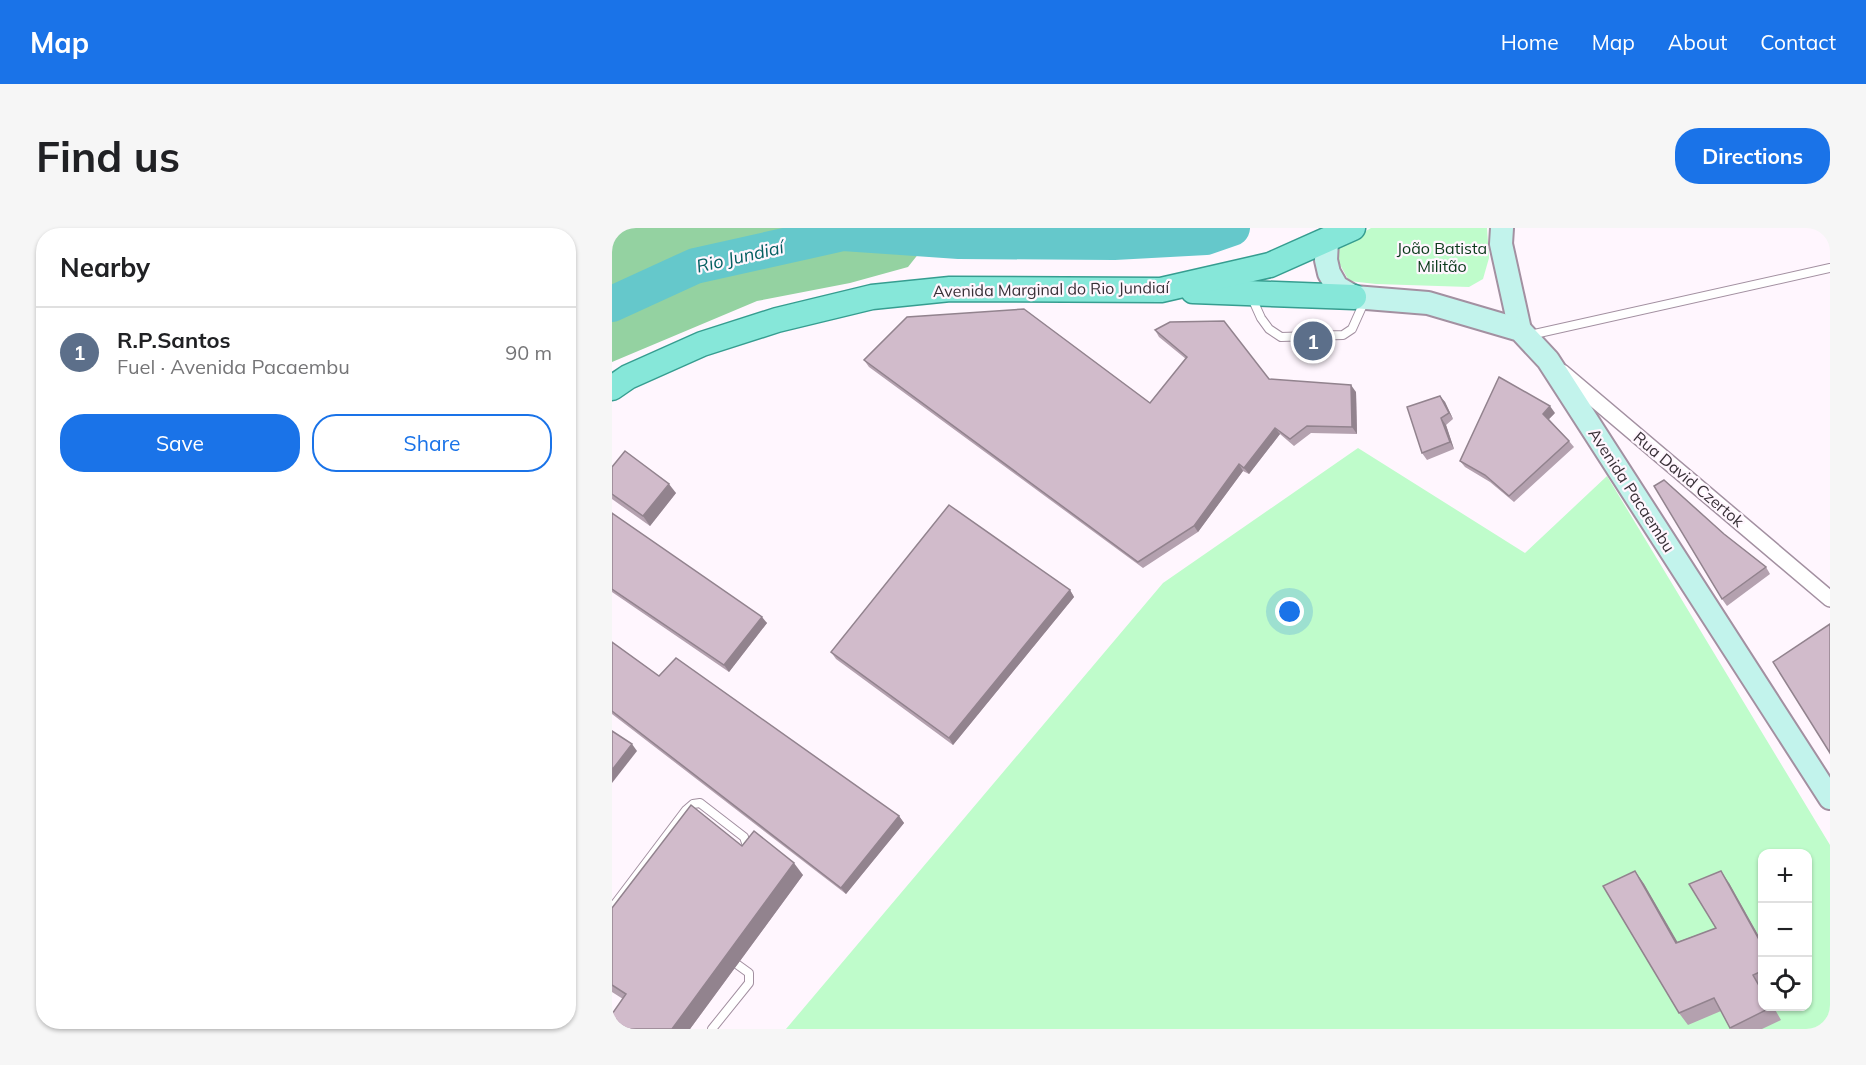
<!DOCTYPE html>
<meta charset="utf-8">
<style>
:root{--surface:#fff;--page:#f6f6f6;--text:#202124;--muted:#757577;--line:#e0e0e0;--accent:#1a73e8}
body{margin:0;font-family:Mulish,sans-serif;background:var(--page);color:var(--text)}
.controls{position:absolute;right:18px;bottom:18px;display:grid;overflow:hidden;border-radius:12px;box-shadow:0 2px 4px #0004}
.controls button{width:54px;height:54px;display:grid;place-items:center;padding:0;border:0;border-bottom:2px solid var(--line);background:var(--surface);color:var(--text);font:30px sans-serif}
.you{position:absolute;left:678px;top:384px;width:21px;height:21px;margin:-15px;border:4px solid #fff;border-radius:50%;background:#1a73e8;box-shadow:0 0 0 9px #1a73e833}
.badge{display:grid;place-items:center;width:39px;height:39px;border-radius:50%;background:var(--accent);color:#fff;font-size:20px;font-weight:700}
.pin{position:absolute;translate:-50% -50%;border:3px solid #fff;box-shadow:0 2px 6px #0006}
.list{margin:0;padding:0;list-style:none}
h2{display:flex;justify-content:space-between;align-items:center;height:78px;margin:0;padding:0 24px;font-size:26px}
h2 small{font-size:20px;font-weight:400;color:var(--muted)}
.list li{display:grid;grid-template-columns:39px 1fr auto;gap:18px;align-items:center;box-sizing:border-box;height:90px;padding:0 24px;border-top:2px solid var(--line)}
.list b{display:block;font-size:22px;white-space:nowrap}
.list p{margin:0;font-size:20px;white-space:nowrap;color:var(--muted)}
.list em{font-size:20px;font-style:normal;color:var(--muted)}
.actions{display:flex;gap:12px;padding:18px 24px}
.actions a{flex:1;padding:14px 0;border:2px solid var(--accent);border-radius:24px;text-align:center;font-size:21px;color:var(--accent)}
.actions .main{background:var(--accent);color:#fff}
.icon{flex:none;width:33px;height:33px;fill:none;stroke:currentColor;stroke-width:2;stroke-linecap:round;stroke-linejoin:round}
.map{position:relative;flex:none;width:1218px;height:801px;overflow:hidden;border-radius:24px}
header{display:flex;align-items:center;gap:36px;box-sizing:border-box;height:84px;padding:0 30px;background:var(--accent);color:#fff}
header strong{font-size:28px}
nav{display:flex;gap:33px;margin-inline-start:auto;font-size:21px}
.intro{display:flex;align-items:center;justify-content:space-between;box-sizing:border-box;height:144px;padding:0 36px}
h1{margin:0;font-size:42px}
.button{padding:15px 27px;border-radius:24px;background:var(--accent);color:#fff;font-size:21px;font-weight:700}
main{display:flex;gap:36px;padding:0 36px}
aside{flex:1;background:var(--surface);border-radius:24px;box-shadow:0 2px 4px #0004}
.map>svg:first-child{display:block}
</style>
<header>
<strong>Map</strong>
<nav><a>Home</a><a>Map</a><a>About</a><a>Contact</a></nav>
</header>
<div class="intro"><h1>Find us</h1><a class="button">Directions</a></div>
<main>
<aside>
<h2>Nearby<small></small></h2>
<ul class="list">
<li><span class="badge" style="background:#5c6f8a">1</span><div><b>R.P.Santos</b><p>Fuel · Avenida Pacaembu</p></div><em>90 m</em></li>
</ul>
<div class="actions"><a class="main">Save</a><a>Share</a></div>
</aside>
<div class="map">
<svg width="1218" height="801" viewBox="0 0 1218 801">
<rect width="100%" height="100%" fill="#fff6fe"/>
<!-- green -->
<g fill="#bffccb" fill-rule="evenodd">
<polygon points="759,0 875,0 877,30 871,51 857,59 764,56 737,53 726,33 725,20"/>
<path d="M746,220L913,325L995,248L1218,617V801H174L551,355ZM1150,626H1196V778H1150Z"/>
</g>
<!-- forest -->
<polygon fill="#94d2a1" points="0,0 327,0 296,39 238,55 145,73 0,134"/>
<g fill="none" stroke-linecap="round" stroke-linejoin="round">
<!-- river -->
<polyline stroke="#65c8cb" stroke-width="36" points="0,76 83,38 231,5 347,13 502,14 594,9 620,0"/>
<defs>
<g id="service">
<polyline points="640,70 649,90 657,101 669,109 731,107 740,101 753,72"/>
<polyline points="918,107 1218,40"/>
<polyline points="0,680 74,582 81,576 88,575 132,609 135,618 134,622"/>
<polyline points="100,801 137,755 137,745 119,732"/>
</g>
<polyline id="minor" points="950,144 1218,371"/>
<g id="secondary">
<polyline points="890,0 889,16 908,102"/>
<polyline points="715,13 714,32 717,45 725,59 742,69 816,75 908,102 936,132 1218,570"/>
</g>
<g id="primary">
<polyline points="581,63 742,69"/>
<polyline points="0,160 16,149 90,116 165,92 260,69 338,61 549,62 658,37 741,0"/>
</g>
</defs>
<!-- service casing -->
<use href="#service" stroke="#a390a1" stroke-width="10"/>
<!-- minor casing -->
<use href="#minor" stroke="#a390a1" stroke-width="18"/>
<!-- secondary casing -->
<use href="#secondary" stroke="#a390a1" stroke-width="26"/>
<!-- primary casing -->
<use href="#primary" stroke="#369d90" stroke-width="27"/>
<!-- service -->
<use href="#service" stroke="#fff" stroke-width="8"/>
<!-- minor -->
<use href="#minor" stroke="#fff" stroke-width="15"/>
<!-- secondary -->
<use href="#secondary" stroke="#c2f3ec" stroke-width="22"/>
<!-- primary -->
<use href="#primary" stroke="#86e7d9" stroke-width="24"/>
</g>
<!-- wall -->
<g fill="#b4a1af">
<polygon points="543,102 657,151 744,164 745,206 699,205 682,218 668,206 637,246 631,243 586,304 531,340 257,139 252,132 538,175 574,131 547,109"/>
<polygon points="828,168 833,174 841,191 834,197 842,221 815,232 810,225"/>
<polygon points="943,185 937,191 957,213 962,219 902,274 878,254 853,239 848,233"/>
<polygon points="0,239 64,265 38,298 0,271"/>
<polygon points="0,285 155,395 117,444 0,364"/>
<polygon points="1112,306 1154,339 1158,346 1115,378 1110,371"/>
<polygon points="458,362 462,369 341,517 224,431 219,424"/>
<polygon points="0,414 47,448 287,588 292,595 234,666 0,486"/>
<polygon points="130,618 191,647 78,801 0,801 11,771 0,764 0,680"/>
<polygon points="1023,643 1032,656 1065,714 1104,700 1117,655 1150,714 1150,778 1161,778 1169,792 1150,801 1119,801 1109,783 1076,797 1067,785"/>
</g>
<!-- shaded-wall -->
<g fill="#92838e">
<polygon points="739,157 744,164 745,206 740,199"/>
<polygon points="828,168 833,174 841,191 837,185"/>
<polygon points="938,178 943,185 936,192 931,186"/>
<polygon points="829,190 834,197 842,221 838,214"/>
<polygon points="663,200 668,206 637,246 632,240"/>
<polygon points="627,236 631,243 586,304 582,298"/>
<polygon points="57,256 64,265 38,298 31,288"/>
<polygon points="458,362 462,369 341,517 337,510"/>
<polygon points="150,389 155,395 117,444 112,437"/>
<polygon points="20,516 25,523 0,555 0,542"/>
<polygon points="287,588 292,595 234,666 229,660"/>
<polygon points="182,635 191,647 78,801 60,801"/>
<polygon points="1023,643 1032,656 1073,727 1064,715"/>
<polygon points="1109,643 1117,655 1150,714 1150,717"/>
</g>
<!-- building -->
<g fill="#d1bbcb" stroke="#92838e" stroke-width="1.5">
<polygon points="412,81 538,175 575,129 543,102 558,94 612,93 657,151 739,157 740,199 695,198 678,211 663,200 632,240 627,236 582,298 526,334 252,132 295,89"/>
<polygon points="887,149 938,178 931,186 957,213 897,268 873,247 848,233"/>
<polygon points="828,168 837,185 829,190 838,214 810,225 795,179"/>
<polygon points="13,223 57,256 31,288 0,266 0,239"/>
<polygon points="1052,252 1112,306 1154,339 1110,371 1042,258"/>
<polygon points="337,277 458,362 337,510 219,424"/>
<polygon points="0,285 150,389 112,437 0,361"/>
<polygon points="1218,396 1218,525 1161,434"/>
<polygon points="0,414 47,448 64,430 287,588 229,660 0,483"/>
<polygon points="0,503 20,516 0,542"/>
<polygon points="79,577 130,618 142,603 182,635 60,801 0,801 0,786 14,766 0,757 0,680"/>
<polygon points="1023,643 1064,715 1104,700 1077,656 1109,643 1150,717 1150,743 1141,747 1150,763 1150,778 1160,779 1118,800 1102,770 1067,785 991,658"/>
</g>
<g text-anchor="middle" stroke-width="4.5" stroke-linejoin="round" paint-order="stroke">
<!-- park labels -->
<g font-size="16" fill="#0a391a" stroke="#fff6fe">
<text x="830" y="26">João Batista<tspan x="830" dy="18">Militão</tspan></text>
</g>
<!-- street labels -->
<g font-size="16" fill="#383037" stroke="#fff6fe">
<text transform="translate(439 61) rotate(-1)" y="6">Avenida Marginal do Rio Jundiaí</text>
<text transform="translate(1077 251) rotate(40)" y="6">Rua David Czertok</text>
<text transform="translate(1020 262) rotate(57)" y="6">Avenida Pacaembu</text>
</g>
<!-- water labels -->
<g font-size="18" font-style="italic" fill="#045f61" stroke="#fff6fe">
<text transform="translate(128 29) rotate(-13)" y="6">Rio Jundiaí</text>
</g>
</g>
</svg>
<div class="controls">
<button>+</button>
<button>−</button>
<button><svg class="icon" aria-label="locate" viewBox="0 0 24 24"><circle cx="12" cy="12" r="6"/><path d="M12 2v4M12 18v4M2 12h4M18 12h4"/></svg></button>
</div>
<div class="you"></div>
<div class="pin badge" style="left:701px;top:113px;background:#5c6f8a">1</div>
</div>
</main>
